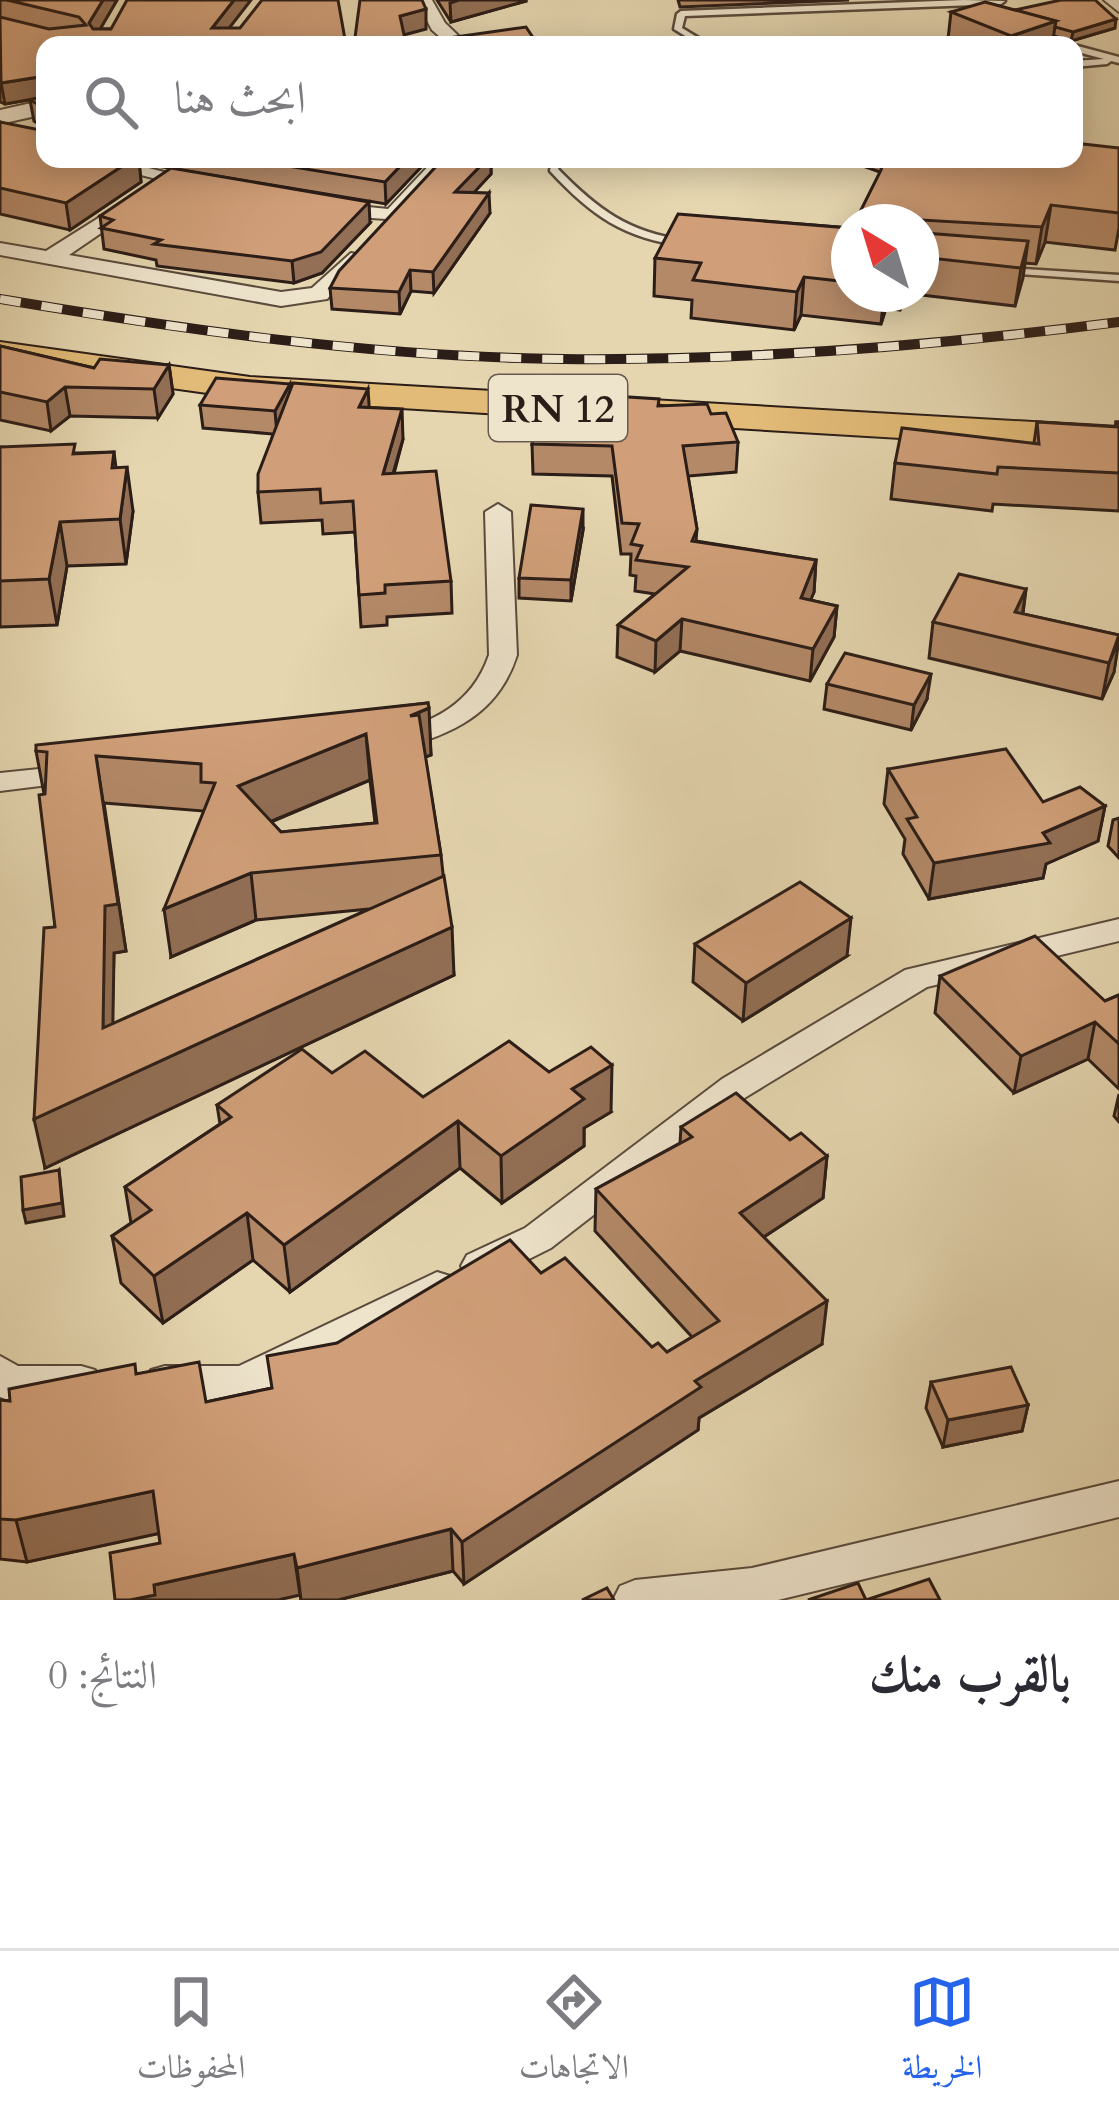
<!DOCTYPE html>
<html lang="ar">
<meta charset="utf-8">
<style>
:root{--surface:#fff;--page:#f2f2f3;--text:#2b2b33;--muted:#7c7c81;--line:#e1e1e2;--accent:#2563eb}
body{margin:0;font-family:Cardo,Amiri,serif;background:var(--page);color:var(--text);direction:rtl}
.compass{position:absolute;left:831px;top:204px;width:108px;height:108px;border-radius:50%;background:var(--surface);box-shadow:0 6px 30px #0003;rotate:322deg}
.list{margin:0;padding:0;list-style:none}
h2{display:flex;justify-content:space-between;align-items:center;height:156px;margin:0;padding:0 48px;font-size:51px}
h2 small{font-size:39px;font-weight:400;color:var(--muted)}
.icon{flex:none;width:66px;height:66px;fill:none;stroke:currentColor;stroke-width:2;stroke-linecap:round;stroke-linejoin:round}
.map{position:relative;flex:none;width:1119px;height:1600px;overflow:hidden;direction:ltr}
.search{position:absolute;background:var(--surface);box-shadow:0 6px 30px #0003;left:36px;right:36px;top:36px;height:132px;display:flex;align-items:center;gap:30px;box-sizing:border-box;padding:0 42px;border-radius:24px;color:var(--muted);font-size:45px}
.sheet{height:348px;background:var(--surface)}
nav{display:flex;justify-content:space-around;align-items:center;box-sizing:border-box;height:168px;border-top:3px solid var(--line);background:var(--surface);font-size:33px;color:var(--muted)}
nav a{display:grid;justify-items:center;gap:6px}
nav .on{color:var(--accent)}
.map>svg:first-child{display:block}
</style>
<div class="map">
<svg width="1119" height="1600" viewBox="0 0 1119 1600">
<rect width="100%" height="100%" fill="#e5d6b0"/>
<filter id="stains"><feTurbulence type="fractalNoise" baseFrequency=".00167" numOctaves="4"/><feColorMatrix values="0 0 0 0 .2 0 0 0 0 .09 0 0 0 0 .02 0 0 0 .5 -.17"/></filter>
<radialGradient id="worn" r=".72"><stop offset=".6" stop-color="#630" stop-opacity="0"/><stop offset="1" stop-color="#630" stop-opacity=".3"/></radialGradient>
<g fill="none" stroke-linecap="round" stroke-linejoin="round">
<defs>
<g id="service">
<polygon points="964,0 1005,1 1001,4 685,16 682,28 710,45 700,45 674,29 677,14 681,11"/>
<polygon points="1035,34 1068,43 1069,45 1055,45 1032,39 1031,37"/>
<polygon points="1074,45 1119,57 1119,63 1111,61 1107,64 1074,67 1074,61 1104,59 1074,51"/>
<path d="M552,159H562L558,169C597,209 629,233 685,240L690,243L685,246C624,239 591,215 550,171Z"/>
<polygon points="1008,268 1119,275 1119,281 1004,273 1004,269"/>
</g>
<g id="minor">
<polygon points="416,0 432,0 445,23 468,45 449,45 432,30"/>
<polygon points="1104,0 1119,0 1119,12"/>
<polygon points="78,159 114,159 210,184 200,190"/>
<polygon points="435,159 456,159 400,220 329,215 319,209 329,203 388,209"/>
<polygon points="135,195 142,197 142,205 69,255 281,292 312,288 351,253 368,257 327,299 281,306 0,255 0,243 46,251"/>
<path d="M498,504L511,512L517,655C498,715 451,735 394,750L384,747L379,741L384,735C432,723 472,705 489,655L485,512Z"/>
<polygon points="78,765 88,768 93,774 88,780 0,791 0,773"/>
<polygon points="1119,919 1119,941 927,987 746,1097 551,1248 493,1277 480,1281 467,1277 461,1266 467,1255 525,1228 722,1079 905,970"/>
<path d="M437,1272L450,1276L456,1287L450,1298L257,1394C228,1404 180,1404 151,1394L145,1382L151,1370L165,1366H239Z"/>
<polygon points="0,1356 18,1366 81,1366 95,1370 101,1382 95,1394 81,1398 8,1400 0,1397"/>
<polygon points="1119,1481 1119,1517 778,1600 613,1600 620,1586 635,1580 752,1568"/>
</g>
<polygon id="tertiary" points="45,100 45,114 0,124 0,110"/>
<polygon id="trunk" points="0,342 250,377 1119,427 1119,451 250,399 0,364"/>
</defs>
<!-- service casing -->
<use href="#service" stroke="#5a4b3d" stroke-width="5"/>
<!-- minor casing -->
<use href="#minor" stroke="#5a4b3d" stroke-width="4"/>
<!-- tertiary casing -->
<use href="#tertiary" stroke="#5a4b3d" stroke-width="4"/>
<!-- trunk casing -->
<use href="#trunk" stroke="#2b1d17" stroke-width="4"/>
<!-- service -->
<use href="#service" fill="#eee4cc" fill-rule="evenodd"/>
<!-- minor -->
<use href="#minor" fill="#eee4cc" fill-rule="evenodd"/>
<!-- tertiary -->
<use href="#tertiary" fill="#eee4cc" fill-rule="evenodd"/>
<!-- trunk -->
<use href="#trunk" fill="#e2bb78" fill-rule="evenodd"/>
<defs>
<path id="rail" d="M0,299C186,330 374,357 563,359C750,361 934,346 1119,322"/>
</defs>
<!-- rail casing -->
<use href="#rail" stroke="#2b1d17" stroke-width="10"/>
<!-- rail -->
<use href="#rail" stroke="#eee4cc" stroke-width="8" stroke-dasharray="21" stroke-linecap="butt"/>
</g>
<!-- wall -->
<g fill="#b38968" stroke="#2b1d17" stroke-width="3" fill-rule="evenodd">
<polygon points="0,0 117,0 100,29 229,28 346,45 45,45 45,128 34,121 30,100 34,99 5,104 0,102"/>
<polygon points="437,0 526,0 526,1 451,22"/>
<polygon points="678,0 849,0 680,7"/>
<polygon points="1015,10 1115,28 1071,41 1054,36 1052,45 961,45 948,39 951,12"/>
<polygon points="0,122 45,159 424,159 424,164 386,204 139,163 141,182 70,230 0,214"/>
<polygon points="1119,148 1119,228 1115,250 1045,242 1036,264 1025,263 1015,306 913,294 921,294 921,222 880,172 843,159 1074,159"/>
<polygon points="443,159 491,159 491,174 474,192 490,213 434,293 411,291 400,314 332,309 330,288"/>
<polygon points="100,216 370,223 322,273 294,283 157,266 156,260 104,249"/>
<polygon points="723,218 849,228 849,294 906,294 900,310 886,308 881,324 801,315 794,330 691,318 692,300 654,296 655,258"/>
<polygon points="0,346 94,368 169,365 173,394 158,418 70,416 51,431 0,420"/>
<polygon points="290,384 290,390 369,408 403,439 394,474 451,581 452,613 387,617 387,625 361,627 355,532 323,534 322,520 261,523 258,492 273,434 203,428 200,405"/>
<polygon points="659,405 711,414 738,442 736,472 688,476 697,529 696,541 816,560 814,592 810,600 837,606 834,637 810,681 680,651 655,672 617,657 618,625 655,594 635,591 636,576 630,575 631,554 621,554 612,476 533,474 532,444"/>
<polygon points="1037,422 1115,427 1116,422 1119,422 1119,511 993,504 992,511 891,499 895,463 1034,443"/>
<polygon points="0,447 77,453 114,452 116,468 133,511 126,564 67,566 57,625 0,627"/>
<polygon points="583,530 571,601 519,598 519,578"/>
<polygon points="1026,589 1023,614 1119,635 1114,672 1102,699 929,658 933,622"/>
<polygon points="827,684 927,699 911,730 824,709"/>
<path d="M428,703L431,755L425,757L441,855L454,975L45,1168L55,927L44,794L36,751ZM370,780L375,823L281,832L271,822ZM104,803L204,811L171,957L256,920L369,909L112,1024L114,953L126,951Z"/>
<polygon points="888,769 1043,802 1105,806 1098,841 1046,864 1043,878 929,899 903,854 905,839 884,804"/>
<polygon points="1119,818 1119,858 1108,846 1113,820"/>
<polygon points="695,944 847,956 743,1021 693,982"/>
<polygon points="940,976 1105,1001 1119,995 1119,1089 1088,1059 1014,1093 935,1013"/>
<polygon points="549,1072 611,1112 584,1128 584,1146 502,1203 460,1168 290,1292 253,1260 163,1323 121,1283 112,1236 131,1223 125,1187 220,1124 217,1105 332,1073 423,1097"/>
<polygon points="1119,1094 1119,1122 1114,1116"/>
<polygon points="681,1127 790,1140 827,1156 823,1198 764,1237 822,1344 699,1418 698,1430 464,1584 453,1571 338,1600 301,1600 300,1595 160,1543 159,1533 27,1562 0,1559 0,1400 10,1401 137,1374 206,1402 272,1388 337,1343 541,1273 652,1347 667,1352 692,1337 595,1231 596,1189 680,1143"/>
<polygon points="931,1382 1028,1405 1022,1431 943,1447 926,1408"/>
</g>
<!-- shaded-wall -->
<g fill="#926f55" stroke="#2b1d17" stroke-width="3">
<polygon points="103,0 117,0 92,43 89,23"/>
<polygon points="234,0 251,0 216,45 212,28"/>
<polygon points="459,0 526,0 526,1 451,22 450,3"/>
<polygon points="426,9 426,29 400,36 400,16"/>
<polygon points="1116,19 1115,28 1071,41 1073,32"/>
<polygon points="1056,21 1052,45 1010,45 1011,36"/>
<polygon points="45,76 45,97 5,104 1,83"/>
<polygon points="133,159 139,159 141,182 70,230 66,203"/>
<polygon points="407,159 424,159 424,164 386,204 385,182"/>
<polygon points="487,159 491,159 491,174 456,212 455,192"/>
<polygon points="489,193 490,213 434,293 433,272"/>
<polygon points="369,202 370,223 322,273 294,283 292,261"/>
<polygon points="1051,205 1045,242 1036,264 1042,227"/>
<polygon points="1028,241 1023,278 1015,306 1021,268"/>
<polygon points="410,270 411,291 400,314 399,292"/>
<polygon points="804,277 801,315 794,330 797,292"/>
<polygon points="884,294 888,294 886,308 881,324"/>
<polygon points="169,365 173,394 158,418 154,389"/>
<polygon points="290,384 292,407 277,434 275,411"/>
<polygon points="65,387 70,416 51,431 47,402"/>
<polygon points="368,389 370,419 359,407"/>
<polygon points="402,409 403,439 384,505 383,474"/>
<polygon points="127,467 133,511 126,564 120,519"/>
<polygon points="583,509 583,530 571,601 571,580"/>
<polygon points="60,522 67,566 57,625 49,579"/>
<polygon points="816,560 814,592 799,629 801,598"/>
<polygon points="1026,589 1021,624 1015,612"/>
<polygon points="837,606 834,637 810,681 813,649"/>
<polygon points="682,619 680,651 655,672 656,641"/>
<polygon points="1119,640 1114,672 1102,699 1109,663"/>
<polygon points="931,674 927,699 911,730 914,705"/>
<polygon points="429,708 431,755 412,762 410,716"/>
<polygon points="366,734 370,780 243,833 238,786"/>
<polygon points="96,756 126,951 114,953 112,1076 103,1028"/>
<polygon points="1105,806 1098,841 1046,864 1043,878 929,899 934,863 1043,833"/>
<polygon points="251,873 256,920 171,957 164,909"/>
<polygon points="851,918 847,956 743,1021 746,983"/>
<polygon points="452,927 454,975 45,1168 34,1119"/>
<polygon points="1095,1022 1088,1059 1014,1093 1021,1056"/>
<polygon points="612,1065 611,1112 584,1128 584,1146 502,1203 501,1156 572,1089"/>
<polygon points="458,1121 460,1168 290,1292 284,1245"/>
<polygon points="827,1156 823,1198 736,1255 740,1213"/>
<polygon points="59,1170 64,1216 26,1223 23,1210"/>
<polygon points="247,1213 253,1260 163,1323 154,1276"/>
<polygon points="827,1301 822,1344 699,1418 698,1430 464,1584 462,1542 695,1381"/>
<polygon points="1028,1405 1022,1431 943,1447 948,1420"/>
<polygon points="153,1491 161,1533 27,1562 16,1520"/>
<polygon points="451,1529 453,1571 338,1600 301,1600 297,1568"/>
<polygon points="294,1554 300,1595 278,1600 130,1600 154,1585"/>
</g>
<!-- building -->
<g fill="#d09f79" stroke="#2b1d17" stroke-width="3" fill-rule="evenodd">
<polygon points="7,0 103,0 89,23 93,29 111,29 127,0 234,0 212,28 240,28 262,0 338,0 346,45 45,45 45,83 45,76 1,83 0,17 49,29 86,25 79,17"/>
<polygon points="360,0 422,0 426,9 400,16 406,44 526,27 538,45 354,45"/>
<polygon points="1061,0 1095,0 1116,19 1073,32 1055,27 1056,21 1015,10"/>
<polygon points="985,2 1056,21 1011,36 951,12"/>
<polygon points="45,96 45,108 30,100"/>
<polygon points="0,122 45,131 45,159 133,159 66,203 0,188"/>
<polygon points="1074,143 1119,148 1119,213 1051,205 1042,227 922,220 925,233 1028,241 1021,268 921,257 921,222 855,222 881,170 884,159 1074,159"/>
<polygon points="245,159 407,159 385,182"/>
<polygon points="443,159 487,159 455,192 489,193 433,272 410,270 399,292 330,288 339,271"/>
<polygon points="171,168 369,202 321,252 292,261 154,244 161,240 101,228 113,220 100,216"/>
<polygon points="678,214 849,228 849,282 804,277 797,292 693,280 701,263 655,258"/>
<polygon points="0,346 94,368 100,359 169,365 154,389 65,387 47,402 0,392"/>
<polygon points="216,378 290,384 275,411 200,405"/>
<polygon points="293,383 368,389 359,407 402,409 383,474 436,471 451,581 385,585 385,593 359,595 353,501 321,503 320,489 258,492 258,474"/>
<polygon points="550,392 659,399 658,406 707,404 711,414 726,413 738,442 683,446 697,529 692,541 816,560 801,598 837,606 813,649 682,619 656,641 618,625 688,567 636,560 642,546 631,544 639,524 622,523 612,446 532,444"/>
<polygon points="1037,422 1117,427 1116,422 1119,422 1119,473 998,467 997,474 895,463 902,428 1039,444"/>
<polygon points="75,444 73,454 114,452 112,468 127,467 120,519 60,522 49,579 0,581 0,447"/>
<polygon points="531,505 583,509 571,580 519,578"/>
<polygon points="959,574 1026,589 1015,612 1119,635 1109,663 933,622"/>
<polygon points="845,653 931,674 914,705 827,684"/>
<path d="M428,703L429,708L410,716L419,715L441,855L251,873L164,909L215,783L201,782V764L96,756L118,904L105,906L103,1028L444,876L452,927L34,1119L44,928L55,927L39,795L45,794L47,752L36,751V745ZM366,734L377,823L281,832L238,786Z"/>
<polygon points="1006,749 1043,802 1080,787 1105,806 1043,833 1050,843 934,863 907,819 917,817 888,769"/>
<polygon points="800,882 851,918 746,983 695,944"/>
<polygon points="1035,936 1105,1001 1119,995 1119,1044 1095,1022 1021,1056 940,976"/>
<polygon points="509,1041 549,1072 591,1047 612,1065 572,1089 584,1099 501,1156 458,1121 284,1245 247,1213 154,1276 112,1236 151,1210 125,1187 231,1117 217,1105 302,1049 332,1073 365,1051 423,1097"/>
<polygon points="736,1093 790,1140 801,1133 827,1156 740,1213 827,1301 695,1381 701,1387 462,1542 451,1529 297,1568 294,1554 154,1585 155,1595 130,1600 115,1600 110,1553 160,1543 153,1491 16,1520 0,1519 0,1400 10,1401 9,1389 135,1364 136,1374 199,1362 206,1402 272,1388 267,1356 337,1343 510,1240 541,1273 565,1258 652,1347 658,1343 667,1352 719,1321 596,1189 692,1137 681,1127"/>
<polygon points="59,1170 62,1203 23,1210 21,1177"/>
<polygon points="1011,1367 1028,1405 948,1420 931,1382"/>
<polygon points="929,1579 940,1600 808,1600 858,1583 866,1600"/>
<polygon points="607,1588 614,1600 582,1600"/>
</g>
<g text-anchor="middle" stroke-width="10" stroke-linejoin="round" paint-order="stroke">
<!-- shield labels -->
<rect fill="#eee4cc" stroke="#66594d" stroke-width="3" x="489" y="375" width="138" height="66" rx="9"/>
<g font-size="39" font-weight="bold" fill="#2b1d17">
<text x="558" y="422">RN 12</text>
</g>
</g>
<rect width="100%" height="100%" filter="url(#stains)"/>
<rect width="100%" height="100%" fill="url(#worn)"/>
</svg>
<svg class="compass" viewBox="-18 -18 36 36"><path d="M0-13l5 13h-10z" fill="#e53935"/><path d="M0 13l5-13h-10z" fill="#7c7c81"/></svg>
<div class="search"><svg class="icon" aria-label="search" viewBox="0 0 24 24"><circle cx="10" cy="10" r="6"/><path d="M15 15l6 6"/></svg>ابحث هنا</div>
</div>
<section class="sheet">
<h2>بالقرب منك<small>النتائج: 0</small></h2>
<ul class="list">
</ul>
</section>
<nav>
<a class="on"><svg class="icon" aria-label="map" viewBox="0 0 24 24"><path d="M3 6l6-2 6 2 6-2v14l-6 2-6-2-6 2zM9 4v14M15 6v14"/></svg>الخريطة</a>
<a><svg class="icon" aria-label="directions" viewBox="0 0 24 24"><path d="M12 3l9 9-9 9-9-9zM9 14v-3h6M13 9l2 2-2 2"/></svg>الاتجاهات</a>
<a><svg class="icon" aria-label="saved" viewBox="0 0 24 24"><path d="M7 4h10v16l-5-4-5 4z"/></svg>المحفوظات</a>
</nav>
